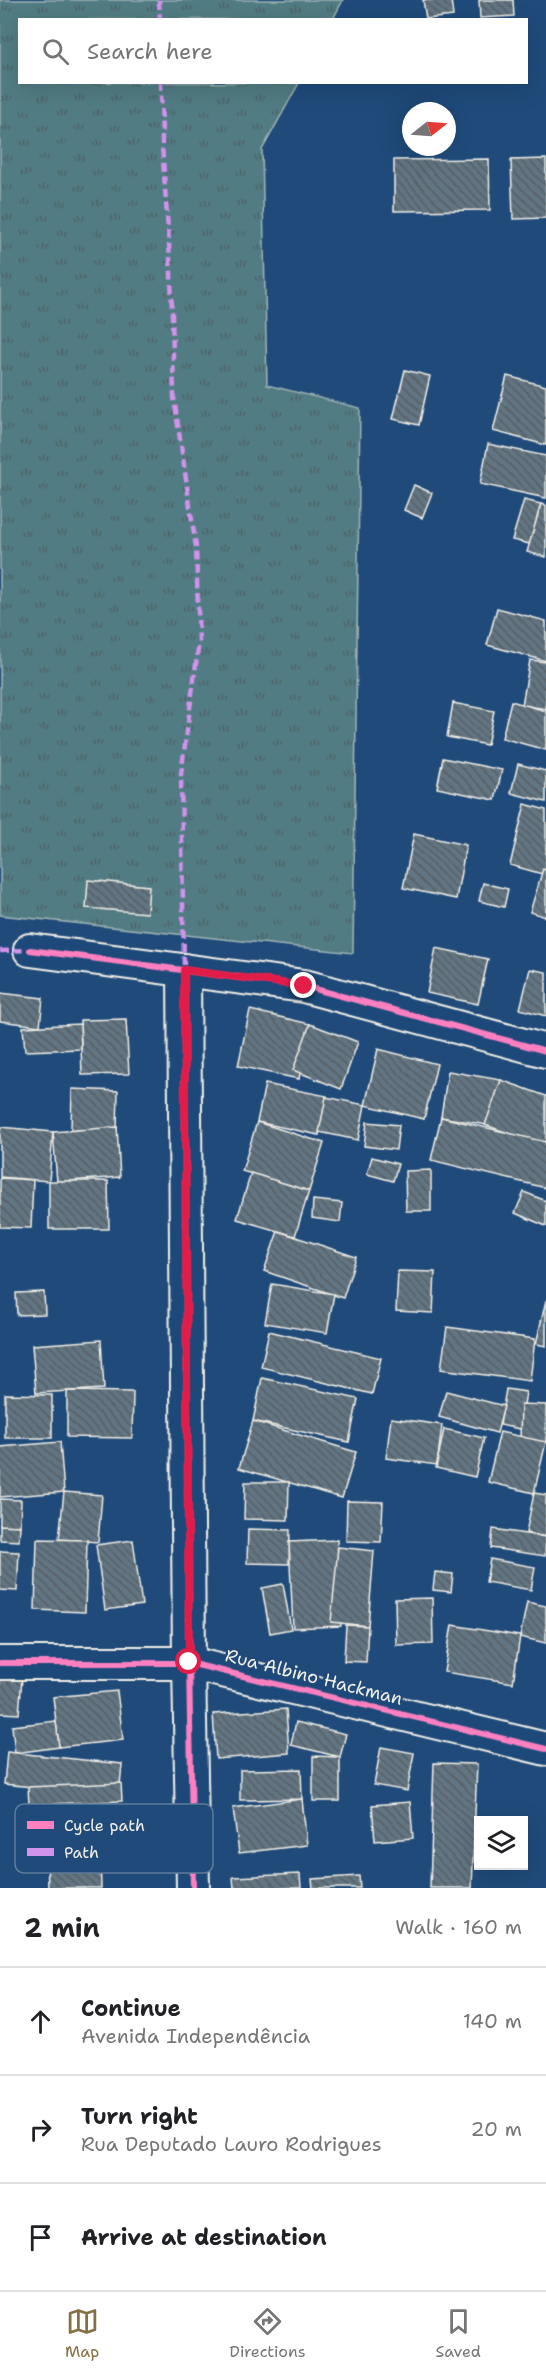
<!DOCTYPE html>
<meta charset="utf-8">
<style>
:root{--surface:#fff;--page:#f2f2f2;--text:#202124;--muted:#757577;--line:#e0e0e0;--accent:#847042}
body{margin:0;font-family:"Shantell Sans",sans-serif;background:var(--page);color:var(--text)}
.controls{position:absolute;right:18px;bottom:18px;display:grid;overflow:hidden;border-radius:0px;box-shadow:0 6px 24px #0002}
.controls button{width:54px;height:54px;display:grid;place-items:center;padding:0;border:0;border-bottom:2px solid var(--line);background:var(--surface);color:var(--text);font:30px sans-serif}
.compass{position:absolute;left:402px;top:102px;width:54px;height:54px;border-radius:50%;background:var(--surface);box-shadow:0 6px 24px #0002;rotate:73deg}
.stop{position:absolute;width:18px;height:18px;margin:-14px;border:4px solid #e11d48;border-radius:50%;background:#fff}
.stop.end{background:#e11d48;border-color:#fff;box-shadow:0 2px 6px #0008}
.list{margin:0;padding:0;list-style:none}
h2{display:flex;justify-content:space-between;align-items:center;height:78px;margin:0;padding:0 24px;font-size:26px}
h2 small{font-size:20px;font-weight:400;color:var(--muted)}
.list li{display:grid;grid-template-columns:39px 1fr auto;gap:18px;align-items:center;box-sizing:border-box;height:108px;padding:0 24px;border-top:2px solid var(--line)}
.list b{display:block;font-size:22px;white-space:nowrap}
.list p{margin:0;font-size:20px;white-space:nowrap;color:var(--muted)}
.list em{font-size:20px;font-style:normal;color:var(--muted)}
.icon{flex:none;width:33px;height:33px;fill:none;stroke:currentColor;stroke-width:2;stroke-linecap:round;stroke-linejoin:round}
.map{position:relative;flex:none;width:546px;height:1888px;overflow:hidden}
.search{position:absolute;background:var(--surface);box-shadow:0 6px 24px #0002;left:18px;right:18px;top:18px;height:66px;display:flex;align-items:center;gap:15px;box-sizing:border-box;padding:0 21px;border-radius:0px;color:var(--muted);font-size:22px}
.sheet{height:402px;background:var(--surface)}
nav{display:flex;justify-content:space-around;align-items:center;box-sizing:border-box;height:84px;border-top:2px solid var(--line);background:var(--surface);font-size:16px;color:var(--muted)}
nav a{display:grid;justify-items:center;gap:3px}
nav .on{color:var(--accent)}
.map>svg:first-child{display:block}
</style>
<div class="map">
<svg width="546" height="1888" viewBox="0 0 546 1888">
<defs>
<pattern id="grass-tufts" width="24" height="20" patternUnits="userSpaceOnUse" patternTransform="scale(1.5)"><rect width="24" height="20" fill="#517b83"/><path d="M3 7l-1-3M5 7V3M7 7l1-3M15 17l-1-3M17 17v-4M19 17l1-3" fill="none" stroke="#4d6468"/></pattern>
<pattern id="building-back-hatch" width="6" height="6" patternUnits="userSpaceOnUse" patternTransform="scale(1.5)"><rect width="6" height="6" fill="#627483"/><path d="M-1 5l2 2M0 0l6 6M5-1l2 2" fill="none" stroke="#565e64"/></pattern>
</defs>
<rect width="100%" height="100%" fill="#1f4a7a"/>
<filter id="ink" filterUnits="userSpaceOnUse"><feTurbulence type="fractalNoise" baseFrequency=".0167" numOctaves="2"/><feDisplacementMap in="SourceGraphic" scale="12" xChannelSelector="R" yChannelSelector="G"/><feConvolveMatrix kernelMatrix="1 2 1 2 8 2 1 2 1" color-interpolation-filters="sRGB"/></filter>
<g filter="url(#ink)">
<!-- grass -->
<polygon fill="url(#grass-tufts)" stroke="#a2b6b6" stroke-width="1.5" points="0,0 343,0 333,19 20,20 20,82 299,83 262,150 267,385 360,408 353,953 0,915"/>
<!-- building -->
<g fill="url(#building-back-hatch)" stroke="#f4f1e8" stroke-width="1.5">
<polygon points="423,0 451,0 453,16 426,19"/>
<polygon points="479,0 513,0 514,16 480,18"/>
<polygon points="489,159 490,210 394,211 394,160"/>
<polygon points="546,159 546,218 513,219 511,160"/>
<polygon points="405,370 430,376 419,425 393,419"/>
<polygon points="507,376 546,386 546,445 493,431"/>
<polygon points="488,444 546,456 546,498 480,484"/>
<polygon points="414,485 432,493 422,518 404,510"/>
<polygon points="524,500 541,504 530,544 512,540"/>
<polygon points="541,504 546,506 546,557 527,552"/>
<polygon points="497,608 546,621 546,661 487,645"/>
<polygon points="530,660 546,662 546,709 522,705"/>
<polygon points="511,701 546,711 546,750 502,738"/>
<polygon points="453,703 494,711 487,745 447,737"/>
<polygon points="443,758 502,770 495,800 437,788"/>
<polygon points="518,764 546,771 546,802 511,793"/>
<polygon points="525,804 546,810 546,875 510,865"/>
<polygon points="414,834 466,845 456,899 403,888"/>
<polygon points="543,869 546,870 546,917 530,912"/>
<polygon points="88,880 149,886 147,913 86,908"/>
<polygon points="483,883 508,889 504,907 479,901"/>
<polygon points="436,948 488,959 478,1004 427,993"/>
<polygon points="530,969 546,972 546,1016 520,1009"/>
<polygon points="0,993 43,998 40,1026 0,1021"/>
<polygon points="250,1010 310,1024 299,1079 238,1066"/>
<polygon points="126,1019 129,1074 82,1075 80,1020"/>
<polygon points="80,1024 81,1049 25,1051 23,1027"/>
<polygon points="310,1024 358,1042 341,1089 293,1070"/>
<polygon points="378,1049 437,1064 424,1119 365,1105"/>
<polygon points="448,1071 501,1080 493,1126 441,1117"/>
<polygon points="501,1080 546,1096 546,1146 485,1125"/>
<polygon points="265,1084 327,1096 319,1135 257,1122"/>
<polygon points="72,1089 118,1091 117,1131 71,1130"/>
<polygon points="326,1097 365,1105 358,1140 319,1132"/>
<polygon points="441,1117 546,1142 546,1188 431,1160"/>
<polygon points="257,1122 324,1143 309,1191 242,1171"/>
<polygon points="367,1122 399,1125 396,1150 364,1146"/>
<polygon points="0,1127 53,1132 49,1181 0,1177"/>
<polygon points="117,1127 120,1177 57,1182 53,1132"/>
<polygon points="372,1157 398,1164 393,1181 367,1174"/>
<polygon points="431,1170 431,1211 406,1211 405,1171"/>
<polygon points="251,1173 309,1191 295,1236 237,1219"/>
<polygon points="0,1178 33,1180 31,1228 0,1227"/>
<polygon points="49,1181 108,1181 109,1229 49,1229"/>
<polygon points="524,1192 546,1201 546,1226 515,1213"/>
<polygon points="313,1200 342,1203 340,1222 312,1218"/>
<polygon points="278,1231 356,1257 343,1298 264,1271"/>
<polygon points="398,1271 435,1272 433,1313 396,1311"/>
<polygon points="272,1284 334,1294 327,1333 265,1323"/>
<polygon points="44,1292 45,1314 17,1315 16,1293"/>
<polygon points="546,1300 546,1346 536,1344"/>
<polygon points="447,1327 535,1339 530,1381 441,1369"/>
<polygon points="269,1331 381,1358 372,1394 261,1367"/>
<polygon points="101,1340 104,1389 36,1393 32,1345"/>
<polygon points="262,1378 358,1399 349,1442 253,1421"/>
<polygon points="506,1389 526,1392 520,1429 500,1425"/>
<polygon points="67,1391 133,1392 132,1438 67,1437"/>
<polygon points="446,1391 504,1406 497,1433 439,1417"/>
<polygon points="5,1394 52,1395 52,1438 5,1438"/>
<polygon points="521,1404 546,1405 546,1442 520,1441"/>
<polygon points="391,1418 442,1425 437,1465 386,1458"/>
<polygon points="253,1421 356,1452 342,1498 239,1468"/>
<polygon points="444,1429 484,1438 475,1477 436,1468"/>
<polygon points="500,1432 546,1442 534,1493 488,1482"/>
<polygon points="60,1442 64,1492 0,1497 0,1447"/>
<polygon points="245,1482 289,1482 288,1520 244,1519"/>
<polygon points="64,1492 102,1495 98,1542 59,1539"/>
<polygon points="534,1493 546,1495 546,1537 526,1533"/>
<polygon points="0,1499 21,1500 20,1526 0,1526"/>
<polygon points="347,1501 383,1502 381,1542 346,1541"/>
<polygon points="0,1525 20,1526 19,1541 0,1540"/>
<polygon points="248,1529 290,1530 289,1564 247,1563"/>
<polygon points="493,1529 546,1537 545,1556 491,1548"/>
<polygon points="37,1539 87,1540 85,1612 35,1610"/>
<polygon points="133,1540 142,1605 105,1610 96,1545"/>
<polygon points="337,1540 341,1626 293,1628 289,1542"/>
<polygon points="338,1547 374,1551 368,1626 331,1622"/>
<polygon points="0,1551 19,1552 17,1591 0,1590"/>
<polygon points="490,1559 535,1567 531,1590 486,1582"/>
<polygon points="435,1572 453,1574 451,1592 433,1590"/>
<polygon points="283,1584 291,1629 270,1633 262,1588"/>
<polygon points="432,1598 433,1644 396,1645 395,1599"/>
<polygon points="527,1602 546,1606 546,1643 520,1637"/>
<polygon points="346,1625 368,1626 366,1662 344,1661"/>
<polygon points="452,1625 520,1636 513,1683 444,1672"/>
<polygon points="0,1676 22,1678 19,1714 0,1713"/>
<polygon points="117,1691 123,1740 59,1747 53,1697"/>
<polygon points="286,1709 289,1753 216,1759 213,1714"/>
<polygon points="56,1721 59,1747 15,1753 12,1726"/>
<polygon points="296,1722 346,1734 340,1757 291,1745"/>
<polygon points="381,1747 414,1753 407,1791 374,1785"/>
<polygon points="7,1752 122,1764 119,1796 4,1784"/>
<polygon points="313,1756 340,1757 340,1801 313,1801"/>
<polygon points="434,1763 477,1764 472,1888 430,1888"/>
<polygon points="301,1769 302,1799 240,1800 240,1770"/>
<polygon points="121,1783 122,1801 29,1805 28,1787"/>
<polygon points="302,1799 307,1845 239,1853 233,1808"/>
<polygon points="410,1802 413,1838 375,1841 372,1805"/>
<polygon points="100,1856 101,1888 48,1888 47,1857"/>
<polygon points="300,1874 301,1888 234,1888 233,1877"/>
<polygon points="359,1876 360,1888 313,1888 312,1879"/>
</g>
<g fill="none" stroke-linecap="round" stroke-linejoin="round">
<defs>
<g id="street">
<polyline points="30,950 304,986 546,1051"/>
<polyline points="184,970 189,1663 193,1888"/>
<polyline points="0,1663 189,1663 546,1749"/>
</g>
</defs>
<!-- street casing -->
<use href="#street" stroke="#f4f1e8" stroke-width="36"/>
<!-- street -->
<use href="#street" stroke="#1f4a7a" stroke-width="32"/>
<!-- quiet -->
<g stroke="#d193ec" stroke-width="4.5" stroke-dasharray="9 4.5" stroke-linecap="butt">
<polyline points="159,0 160,20"/>
<polyline points="161,82 162,145 171,273 174,398 196,547 199,642 181,774 184,970"/>
<polyline points="0,951 30,950"/>
</g>
<defs>
<g id="cycleway">
<polyline points="30,950 304,986 546,1051"/>
<polyline points="184,970 189,1663 193,1888"/>
<polyline points="0,1663 189,1663 546,1749"/>
</g>
</defs>
<!-- cycleway casing -->
<use href="#cycleway" stroke="#1f4a7a" stroke-width="10"/>
<!-- cycleway -->
<use href="#cycleway" stroke="#ff80c0" stroke-width="6"/>
</g>
</g>
<g fill="none" stroke-linecap="round" stroke-linejoin="round" filter="url(#ink)">
<!-- route -->
<polyline stroke="#e11d48" stroke-width="8" points="189,1662 184,970 304,986"/>
</g>
<g text-anchor="middle" stroke-width="4.5" stroke-linejoin="round" paint-order="stroke">
<!-- street labels -->
<g font-size="18" fill="#f4f1e8" stroke="#1f4a7a">
<text transform="translate(314 1677) rotate(14)" y="6">Rua Albino Hackman</text>
</g>
</g>
<!-- legend -->
<rect x="15" y="1804" width="198" height="69" rx="9" fill="#1f4a7a" stroke="#5f7c9b" stroke-width="1.5"/>
<rect x="27" y="1821" width="27" height="8" fill="#ff80c0"/>
<rect x="27" y="1848" width="27" height="8" fill="#d193ec"/>
<g font-size="16" fill="#f4f1e8">
<text x="64" y="1831">Cycle path</text>
<text x="64" y="1858">Path</text>
</g>
</svg>
<div class="controls">
<button><svg class="icon" aria-label="layers" viewBox="0 0 24 24"><path d="M12 4l9 5-9 5-9-5zM3 14l9 5 9-5"/></svg></button>
</div>
<svg class="compass" viewBox="-18 -18 36 36"><path d="M0-13l5 13h-10z" fill="#e53935"/><path d="M0 13l5-13h-10z" fill="#757577"/></svg>
<div class="stop" style="left:189px;top:1662px"></div>
<div class="stop end" style="left:304px;top:986px"></div>
<div class="search"><svg class="icon" aria-label="search" viewBox="0 0 24 24"><circle cx="10" cy="10" r="6"/><path d="M15 15l6 6"/></svg>Search here</div>
</div>
<section class="sheet">
<h2>2 min<small>Walk · 160 m</small></h2>
<ul class="list">
<li><svg class="icon" aria-label="ahead" viewBox="0 0 24 24"><path d="M12 20V5M6 11l6-6 6 6"/></svg><div><b>Continue</b><p>Avenida Independência</p></div><em>140 m</em></li>
<li><svg class="icon" aria-label="right" viewBox="0 0 24 24"><path d="M7 20v-9h11M14 6l5 5-5 5"/></svg><div><b>Turn right</b><p>Rua Deputado Lauro Rodrigues</p></div><em>20 m</em></li>
<li><svg class="icon" aria-label="arrive" viewBox="0 0 24 24"><path d="M6 21V4h12l-3 4 3 4H6"/></svg><div><b>Arrive at destination</b></div></li>
</ul>
</section>
<nav>
<a class="on"><svg class="icon" aria-label="map" viewBox="0 0 24 24"><path d="M3 6l6-2 6 2 6-2v14l-6 2-6-2-6 2zM9 4v14M15 6v14"/></svg>Map</a>
<a><svg class="icon" aria-label="directions" viewBox="0 0 24 24"><path d="M12 3l9 9-9 9-9-9zM9 14v-3h6M13 9l2 2-2 2"/></svg>Directions</a>
<a><svg class="icon" aria-label="saved" viewBox="0 0 24 24"><path d="M7 4h10v16l-5-4-5 4z"/></svg>Saved</a>
</nav>
